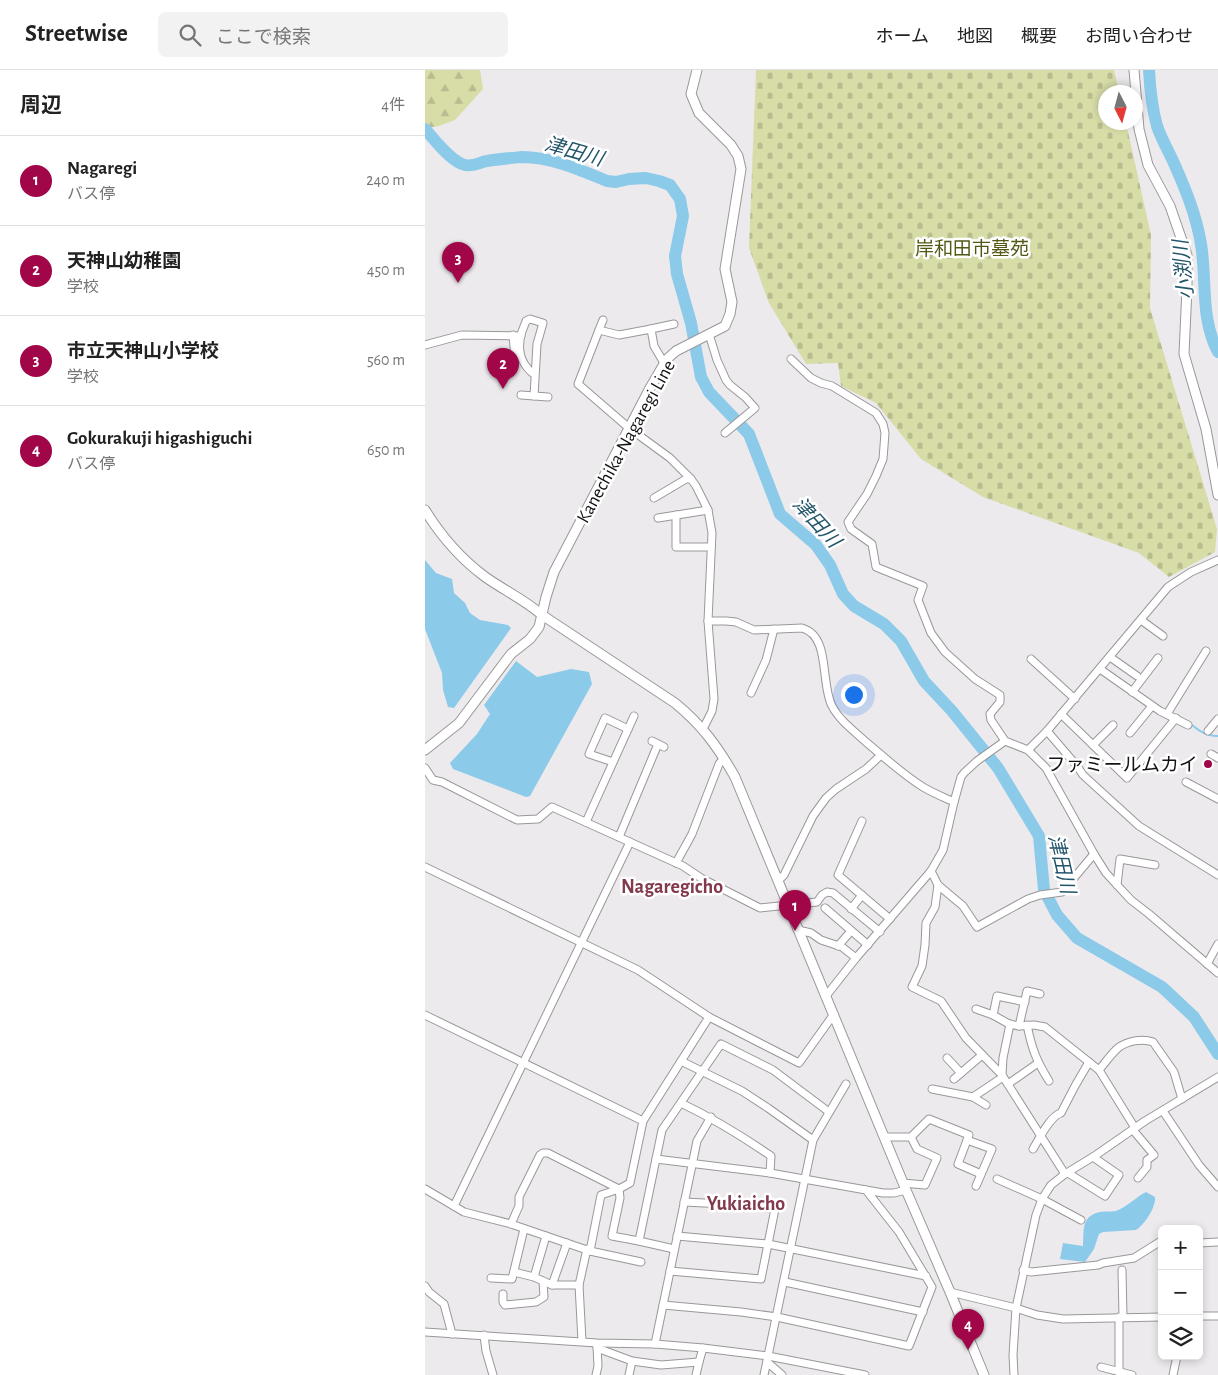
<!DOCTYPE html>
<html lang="ja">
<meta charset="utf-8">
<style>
:root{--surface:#fff;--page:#f2f2f2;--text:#222;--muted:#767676;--line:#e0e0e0;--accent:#a00648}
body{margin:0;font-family:"Alegreya Sans","Noto Sans JP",sans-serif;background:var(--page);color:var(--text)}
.controls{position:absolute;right:15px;bottom:15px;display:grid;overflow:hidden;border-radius:8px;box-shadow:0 2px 8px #0003}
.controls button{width:45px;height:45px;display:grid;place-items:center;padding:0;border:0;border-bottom:1px solid var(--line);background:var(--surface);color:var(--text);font:25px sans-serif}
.compass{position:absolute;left:673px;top:15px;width:45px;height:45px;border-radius:50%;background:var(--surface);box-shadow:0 2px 8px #0003;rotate:174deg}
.you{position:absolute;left:428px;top:624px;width:18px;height:18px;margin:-12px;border:4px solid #fff;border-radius:50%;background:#1a73e8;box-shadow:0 0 0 8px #1a73e833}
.badge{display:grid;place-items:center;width:32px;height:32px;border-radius:50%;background:var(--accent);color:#fff;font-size:16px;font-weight:700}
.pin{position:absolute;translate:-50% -41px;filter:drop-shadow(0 1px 2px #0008)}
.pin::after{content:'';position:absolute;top:26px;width:18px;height:15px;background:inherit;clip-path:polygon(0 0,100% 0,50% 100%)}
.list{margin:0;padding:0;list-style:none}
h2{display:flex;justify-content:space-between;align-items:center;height:65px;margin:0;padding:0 20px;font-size:21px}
h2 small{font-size:16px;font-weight:400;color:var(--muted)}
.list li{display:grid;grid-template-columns:32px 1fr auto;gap:15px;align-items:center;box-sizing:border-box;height:90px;padding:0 20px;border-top:1px solid var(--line)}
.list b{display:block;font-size:19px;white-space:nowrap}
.list p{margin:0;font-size:16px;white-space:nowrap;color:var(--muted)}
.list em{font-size:16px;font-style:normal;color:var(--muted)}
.icon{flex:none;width:28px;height:28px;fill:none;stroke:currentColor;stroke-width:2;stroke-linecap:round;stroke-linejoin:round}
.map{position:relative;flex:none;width:793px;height:1305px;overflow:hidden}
header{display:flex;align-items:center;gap:30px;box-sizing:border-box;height:70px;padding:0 25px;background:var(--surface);border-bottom:1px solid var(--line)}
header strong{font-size:24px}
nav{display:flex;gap:28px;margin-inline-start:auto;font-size:18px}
.search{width:350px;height:45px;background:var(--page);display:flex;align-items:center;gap:12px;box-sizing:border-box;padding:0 18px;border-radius:8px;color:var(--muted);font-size:19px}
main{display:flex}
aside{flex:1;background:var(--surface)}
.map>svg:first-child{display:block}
</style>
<header>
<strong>Streetwise</strong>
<div class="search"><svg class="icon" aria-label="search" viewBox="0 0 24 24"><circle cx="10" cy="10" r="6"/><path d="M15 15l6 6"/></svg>ここで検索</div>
<nav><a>ホーム</a><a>地図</a><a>概要</a><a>お問い合わせ</a></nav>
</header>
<main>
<aside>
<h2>周辺<small>4件</small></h2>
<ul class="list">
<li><span class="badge">1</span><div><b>Nagaregi</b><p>バス停</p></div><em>240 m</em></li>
<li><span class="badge">2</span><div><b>天神山幼稚園</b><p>学校</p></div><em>450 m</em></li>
<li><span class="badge">3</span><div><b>市立天神山小学校</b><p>学校</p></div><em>560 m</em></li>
<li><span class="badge">4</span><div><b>Gokurakuji higashiguchi</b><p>バス停</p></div><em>650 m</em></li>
</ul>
</aside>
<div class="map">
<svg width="793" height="1305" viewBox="0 0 793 1305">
<defs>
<pattern id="forest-firs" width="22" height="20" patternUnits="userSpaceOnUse" patternTransform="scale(1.25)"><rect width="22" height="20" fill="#d8dca7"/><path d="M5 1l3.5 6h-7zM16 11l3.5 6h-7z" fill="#b8bc8f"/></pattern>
<pattern id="cemetery-stones" width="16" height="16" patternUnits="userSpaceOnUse" patternTransform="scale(1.25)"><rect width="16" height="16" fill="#d8dca7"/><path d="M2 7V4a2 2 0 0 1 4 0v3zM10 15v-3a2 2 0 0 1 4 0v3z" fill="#b8bc8f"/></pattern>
</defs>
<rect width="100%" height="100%" fill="#edeaee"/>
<!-- forest -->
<polygon fill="url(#forest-firs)" points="0,0 55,0 58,19 30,50 14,56 0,58"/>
<!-- cemetery -->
<polygon fill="url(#cemetery-stones)" points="331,0 689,0 694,22 680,22 680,52 701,53 726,165 725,238 792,459 790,482 744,507 714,483 558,427 496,389 451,333 416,316 413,293 381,294 344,233 324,178"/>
<!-- water -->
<g fill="#8bcae9">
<polygon points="0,490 11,503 27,509 29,523 40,533 45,543 55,550 83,555 86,558 29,638 23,637 18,620 17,603 0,559"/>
<polygon points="91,591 112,607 146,599 164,602 167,614 105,726 101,727 28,699 25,693 52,664 65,644 59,635"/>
<path d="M721,1122L730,1127V1131C728,1141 720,1154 711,1160L678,1162L674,1164L669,1179L660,1192L635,1189L638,1173L658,1176C659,1160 656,1146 675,1142C680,1141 686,1142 691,1141C702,1137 711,1127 721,1122Z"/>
</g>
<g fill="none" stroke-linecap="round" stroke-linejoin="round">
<!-- stream -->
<path stroke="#8bcae9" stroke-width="2" d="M767,655C774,661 784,667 793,666"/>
<!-- river -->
<g stroke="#8bcae9" stroke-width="12">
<path d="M724,0C725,19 727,38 732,56C736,68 743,80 748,91C760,118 771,144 776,174C782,210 775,248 793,282"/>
<path d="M0,59C9,69 26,92 40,95C48,97 55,92 62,91C73,89 86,88 97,87C127,87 155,100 182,111L191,112L204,109L221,108L234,111L245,115L255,129L258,146L250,186L252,204L266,253L276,307L284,322L324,364L355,444L391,475L405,495L418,524L429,536L459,554L476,571L499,611L527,641L573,698L614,766L619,820L632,845L652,868L737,917L769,947L793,984"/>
</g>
<defs>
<g id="street">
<polyline points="226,259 249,254"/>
<polyline points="174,260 178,250"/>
<polyline points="284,264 292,290 301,310 305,315 320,327 330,338 300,363"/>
<polyline points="88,265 90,289"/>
<polyline points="0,275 37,265 96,266"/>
<polyline points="366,289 386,308 396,313 407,316 451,343 458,354 460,363 458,389 451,406 442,424 423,452 426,459 447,474 451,497 498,516 493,530 506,563 520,582 550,609 575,625 575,632 565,644 566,650 580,671 603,680 621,698 669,784 681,803 692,815 706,830 724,844 793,903"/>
<polyline points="239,293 229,276 226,259 194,265 174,260 153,314 204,358 245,388 266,409 271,416 283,440 287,463 283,551 289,629 287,641 278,659"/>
<polyline points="96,325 123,327"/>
<path d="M109,326L112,274L118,253L105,249L101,251C99,257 95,264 95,271C93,285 99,297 110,305"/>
<polyline points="229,428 261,409 266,409"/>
<polyline points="251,445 251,477 286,477"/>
<polyline points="233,448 283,440"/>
<polyline points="716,550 738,566"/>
<path d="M283,551H301L311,552L329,560L377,558C406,566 395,613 407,636C414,650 429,661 441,672C459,687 477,704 498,717C508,723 518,727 529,732"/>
<polyline points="685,587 712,606"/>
<polyline points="606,589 650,629"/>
<polyline points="675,599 735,641 763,655"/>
<polyline points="707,622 733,588"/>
<polyline points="326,623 341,590 349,559"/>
<polyline points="636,644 702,708 751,648"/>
<polyline points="742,644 781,581"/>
<polyline points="622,661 652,696 658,705 714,756 793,805"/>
<polyline points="783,661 793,649"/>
<polyline points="705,663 727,636"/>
<polyline points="227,671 239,677"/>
<polyline points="668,675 688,655"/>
<polyline points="603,680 622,661 743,517 766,502 793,490"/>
<polyline points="786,684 793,688"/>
<polyline points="188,692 164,684 180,648 203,659"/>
<polyline points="0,698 8,710 17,712 92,750 113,749 127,737 258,796 276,808 335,838 392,832 397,825 402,822 408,823 455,862"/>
<polyline points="761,712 793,729"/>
<polyline points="437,751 413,805 465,849"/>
<polyline points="161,752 209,646"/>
<polyline points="194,767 233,674"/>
<polyline points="251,793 267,764 294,694 299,688"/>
<polyline points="0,797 213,900 284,947 374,993 409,944"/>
<polyline points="506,801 513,815 538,836 552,857 603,829 615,825 637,822 669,784"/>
<polyline points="353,811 359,805 388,746 401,728 411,719 441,699 456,685"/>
<polyline points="513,815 510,837 501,853 500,875 497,896 487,917 516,931 541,968 577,1005 640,1104"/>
<polyline points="692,815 695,789 730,795"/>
<polyline points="400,838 443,875"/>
<polyline points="426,839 437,825"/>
<polyline points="373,860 386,863 396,870 417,877 431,888"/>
<polyline points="413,876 426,861"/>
<polyline points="782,894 793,874"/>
<polyline points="401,926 431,888 506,801 518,780 529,732 536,707 539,703 552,691 580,671"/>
<polyline points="551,939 568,945 584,954 594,956 609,955 620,957 674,1000"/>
<polyline points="0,945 218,1051"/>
<polyline points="568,945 572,926 600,932"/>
<path d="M602,955C607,979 611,990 624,1011"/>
<polyline points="594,956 602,921 615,924"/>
<polyline points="522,988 536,1003"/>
<polyline points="256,991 317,1021 343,1038 388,1070"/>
<polyline points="577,1005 578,988 585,954"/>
<polyline points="529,1009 557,985"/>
<polyline points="583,1014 613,993"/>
<polyline points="507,1019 548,1027 578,1007"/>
<polyline points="548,1027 561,1035"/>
<path d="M256,1033C287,1048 317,1066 346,1086L345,1103"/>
<polyline points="738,1041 774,1095 793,1117"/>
<path d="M710,1058L674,1000C680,993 686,984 693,978C702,971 717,968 728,972L749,1002L757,1029"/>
<polyline points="708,1060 729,1085 722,1090 722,1097 713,1108"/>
<polyline points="459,1067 486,1067 504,1049 544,1065 533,1094 556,1104"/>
<polyline points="542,1070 567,1079 551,1116"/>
<path d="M608,1079C614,1069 625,1046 636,1043L650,1016L664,992"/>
<polyline points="231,1089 345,1103 458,1123 469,1123 481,1120"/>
<polyline points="643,1103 680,1126 694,1105 668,1087"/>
<polyline points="572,1109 617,1129 656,1150"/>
<polyline points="478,1113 500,1115 512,1088 492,1079 486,1067"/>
<polyline points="0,1119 39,1142 86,1154 165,1181 216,1192"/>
<polyline points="29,1136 205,772"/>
<polyline points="86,1154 94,1136 94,1127 115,1085 118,1083 123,1083 194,1119 195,1128 187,1166 214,1171"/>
<polyline points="252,1166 343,1174 501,1206"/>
<polyline points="774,1173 793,1172"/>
<polyline points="249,1179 214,1171 237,1060 296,974 348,1000 404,1042"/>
<polyline points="165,1181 176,1125 194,1119 205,1113 218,1051 284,947"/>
<polyline points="598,1200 606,1202 673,1195 678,1193 709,1188 736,1171 737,1171"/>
<polyline points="697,1200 698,1247"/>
<polyline points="245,1201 336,1209 350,1139 320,1135 259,1132"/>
<polyline points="89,1202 109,1207 127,1215 154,1215"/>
<polyline points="109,1207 121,1166"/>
<polyline points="66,1208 87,1209 99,1159"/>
<polyline points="360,1212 498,1242"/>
<polyline points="127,1215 142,1173"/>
<polyline points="0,1216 4,1222 19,1234 27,1264"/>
<polyline points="525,1222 591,1238 612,1245 638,1249 737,1247"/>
<polyline points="78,1224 78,1232 80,1235 111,1232 119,1227 118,1211"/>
<polyline points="238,1235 316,1242 352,1247 484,1276 507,1217 474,1162 441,1120"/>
<polyline points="774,1246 793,1246"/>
<polyline points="0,1262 172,1273 230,1274 278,1278 343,1286 440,1305"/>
<polyline points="59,1265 61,1281 68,1305"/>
<polyline points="157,1271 154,1215 162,1179"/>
<polyline points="230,1274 272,1071 286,1047"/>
<polyline points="172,1278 207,1291 236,1295 274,1292 278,1278"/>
<polyline points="342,1292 357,1305"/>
<polyline points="676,1297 707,1305"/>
<polyline points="694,1302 694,1247"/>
<polyline points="171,1305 173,1296 172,1276"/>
<polyline points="204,1305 207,1291"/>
<polyline points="271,1305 274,1292"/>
<polyline points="339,1305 388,1070 421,1014"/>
<polyline points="589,1305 588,1285 591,1238 611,1145 617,1129 626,1115 640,1104 671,1085 720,1051 793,1007"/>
<polyline points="748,1305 752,1286"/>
</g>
<g id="secondary">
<polyline points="709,0 714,59 723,95 745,136 762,185 762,218 759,284 781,359 793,425"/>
<path d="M0,440C16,466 35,488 59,506C78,520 99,529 117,545L250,633C277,655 293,677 310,707L481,1120L525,1222L559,1305"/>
<polyline points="0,680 34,653 86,584 105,569 114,557 121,527 129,502 225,318 242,289 251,281 300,256 305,244 307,232 300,199 316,99 313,86 306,75 274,43 266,24 272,0"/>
</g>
</defs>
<!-- street casing -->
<use href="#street" stroke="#9a979a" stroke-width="9"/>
<!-- secondary casing -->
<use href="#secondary" stroke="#9a979a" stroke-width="11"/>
<!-- street -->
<use href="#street" stroke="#fff" stroke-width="7"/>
<!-- secondary -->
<use href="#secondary" stroke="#fff" stroke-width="9"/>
</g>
<!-- markers -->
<circle fill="#a00648" stroke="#fff" stroke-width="2" cx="783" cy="694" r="5"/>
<g text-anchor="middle" stroke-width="5" stroke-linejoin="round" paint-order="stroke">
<!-- park labels -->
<g font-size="19" fill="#565816" stroke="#fff">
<text x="547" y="185">岸和田市墓苑</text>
</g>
<!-- street labels -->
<g font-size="19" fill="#141314" stroke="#fff">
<text transform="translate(200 371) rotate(-61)" y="7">Kanechika-Nagaregi Line</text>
</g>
<!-- poi labels -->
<g font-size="19" fill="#141314" stroke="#fff" text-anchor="end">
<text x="773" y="701">ファミールムカイ</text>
</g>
<!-- water labels -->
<g font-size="20" font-style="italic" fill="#23556b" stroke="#fff">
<text transform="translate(149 81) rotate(16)" y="7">津田川</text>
<text transform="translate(758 200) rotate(-96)" y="7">小渕川</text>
<text transform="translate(392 452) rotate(48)" y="7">津田川</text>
<text transform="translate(637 794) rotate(77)" y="7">津田川</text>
</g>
<!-- neighbourhood labels -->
<g font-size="20" font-weight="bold" fill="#823a4c" stroke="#fff">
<text x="247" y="823">Nagaregicho</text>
<text x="321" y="1140">Yukiaicho</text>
</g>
</g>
</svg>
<div class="controls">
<button>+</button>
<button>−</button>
<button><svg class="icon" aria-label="layers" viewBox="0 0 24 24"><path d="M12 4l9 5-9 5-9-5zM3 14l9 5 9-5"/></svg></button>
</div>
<svg class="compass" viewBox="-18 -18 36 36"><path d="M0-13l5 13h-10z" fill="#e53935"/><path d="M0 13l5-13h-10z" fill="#767676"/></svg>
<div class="you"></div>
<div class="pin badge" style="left:370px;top:861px">1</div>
<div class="pin badge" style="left:78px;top:319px">2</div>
<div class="pin badge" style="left:33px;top:213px">3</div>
<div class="pin badge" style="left:543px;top:1280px">4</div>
</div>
</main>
